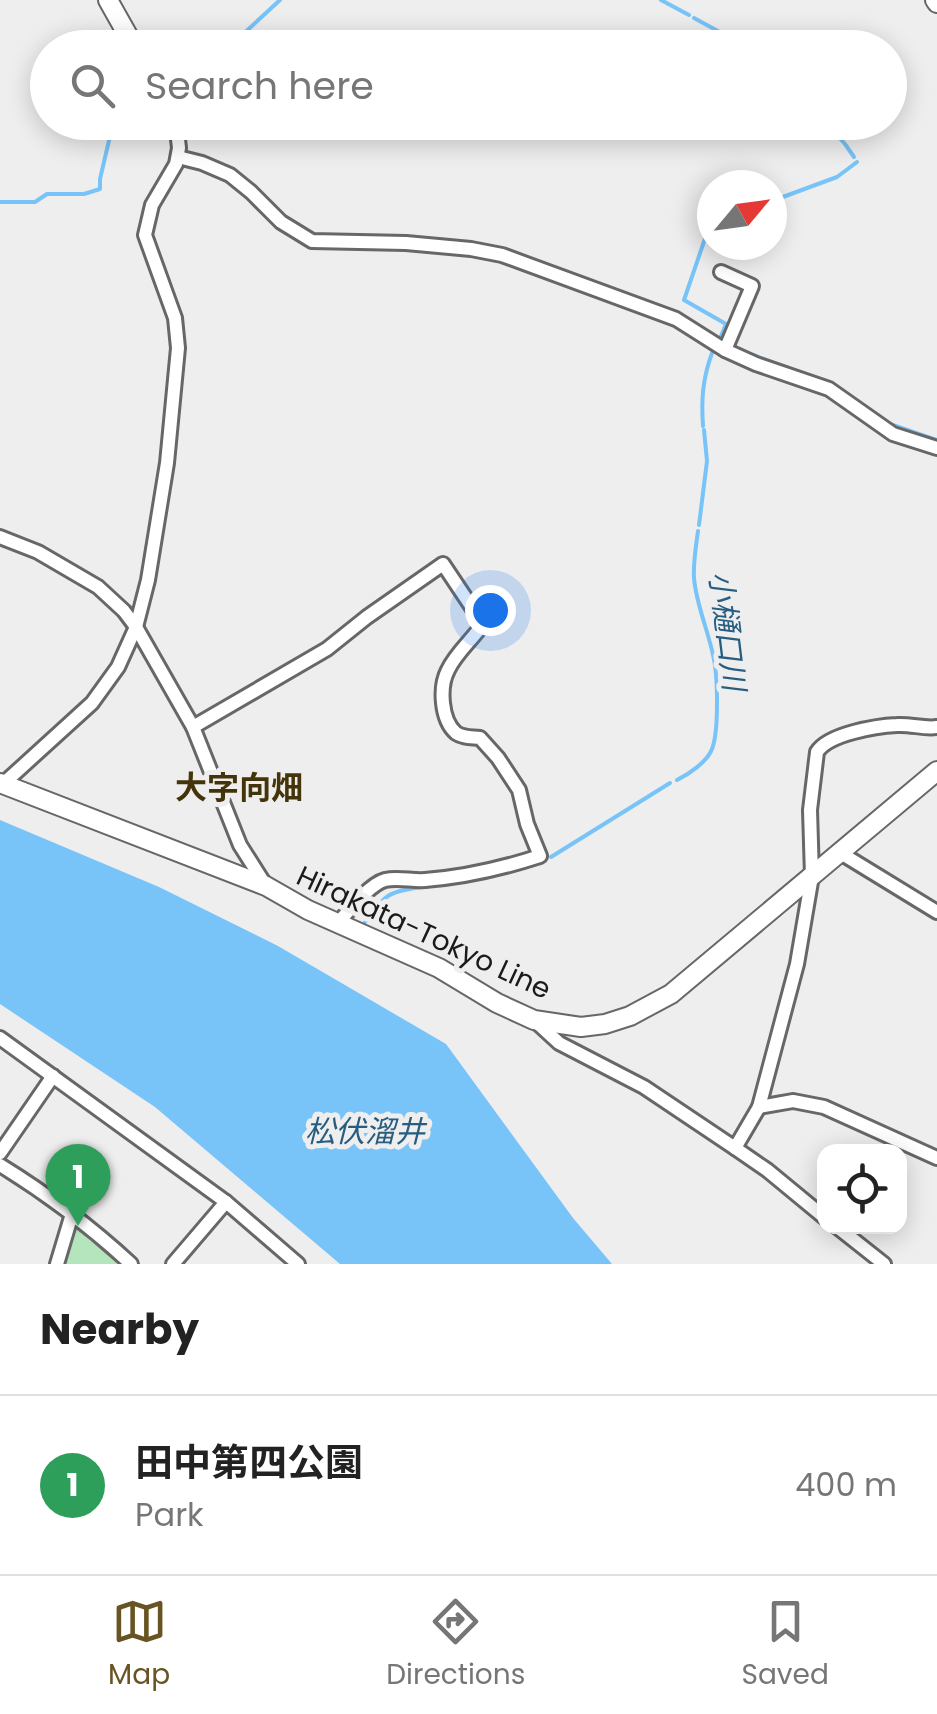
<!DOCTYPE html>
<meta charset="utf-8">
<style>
:root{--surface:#fff;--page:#f2f2f2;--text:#222;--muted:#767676;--line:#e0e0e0;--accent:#685423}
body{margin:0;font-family:Poppins,"Noto Sans JP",sans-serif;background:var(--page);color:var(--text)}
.controls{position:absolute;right:30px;bottom:30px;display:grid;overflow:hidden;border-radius:20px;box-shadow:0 5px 25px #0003}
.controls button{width:90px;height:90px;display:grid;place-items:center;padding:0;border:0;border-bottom:2px solid var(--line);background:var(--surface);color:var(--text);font:50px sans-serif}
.compass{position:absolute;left:697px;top:170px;width:90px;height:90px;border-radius:50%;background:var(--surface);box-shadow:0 5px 25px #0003;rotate:61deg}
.you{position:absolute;left:490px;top:610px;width:35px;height:35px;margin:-25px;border:8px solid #fff;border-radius:50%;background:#1a73e8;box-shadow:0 0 0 15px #1a73e833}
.badge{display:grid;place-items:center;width:65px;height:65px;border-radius:50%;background:var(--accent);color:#fff;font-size:32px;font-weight:700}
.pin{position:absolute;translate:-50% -82px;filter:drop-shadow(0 2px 5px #0008)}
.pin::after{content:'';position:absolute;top:52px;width:35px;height:30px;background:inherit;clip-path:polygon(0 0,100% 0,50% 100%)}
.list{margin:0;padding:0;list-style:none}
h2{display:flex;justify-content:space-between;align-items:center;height:130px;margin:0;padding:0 40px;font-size:42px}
h2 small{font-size:32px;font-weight:400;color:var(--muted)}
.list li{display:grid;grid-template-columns:65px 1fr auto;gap:30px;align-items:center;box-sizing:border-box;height:180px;padding:0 40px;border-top:2px solid var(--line)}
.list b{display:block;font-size:38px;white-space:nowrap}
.list p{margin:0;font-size:32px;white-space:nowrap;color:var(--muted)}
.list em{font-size:32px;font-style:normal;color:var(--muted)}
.icon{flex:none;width:55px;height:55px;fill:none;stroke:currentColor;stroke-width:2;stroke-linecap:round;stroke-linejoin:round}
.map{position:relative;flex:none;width:937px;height:1264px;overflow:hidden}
.search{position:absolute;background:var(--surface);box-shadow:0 5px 25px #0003;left:30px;right:30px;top:30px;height:110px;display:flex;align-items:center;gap:25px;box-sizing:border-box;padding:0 35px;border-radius:55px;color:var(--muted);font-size:38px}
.sheet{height:310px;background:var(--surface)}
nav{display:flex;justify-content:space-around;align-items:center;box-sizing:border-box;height:140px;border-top:2px solid var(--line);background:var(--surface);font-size:28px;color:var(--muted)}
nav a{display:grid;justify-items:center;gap:5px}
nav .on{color:var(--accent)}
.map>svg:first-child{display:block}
</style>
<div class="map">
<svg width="937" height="1264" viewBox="0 0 937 1264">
<rect width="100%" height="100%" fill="#eeeeef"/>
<!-- green -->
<polygon fill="#b4e5bd" points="72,1214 131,1264 57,1264"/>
<!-- water -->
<polygon fill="#78c3f8" points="0,820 159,887 278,946 446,1044 573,1218 612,1264 340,1264 155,1107 0,1004"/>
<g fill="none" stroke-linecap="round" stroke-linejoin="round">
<!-- stream -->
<g stroke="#78c3f8" stroke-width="4">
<polyline points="661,0 689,15"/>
<polyline points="694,18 749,48"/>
<polyline points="228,48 280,0"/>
<polyline points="825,122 845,144 854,157"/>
<polyline points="772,201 837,177 857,162"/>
<polyline points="0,202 35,202 47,194 84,194 100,189 100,179 111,132 126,122"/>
<polyline points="712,223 710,224 684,300 726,324 719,341 721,342"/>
<polyline points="750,354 802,373"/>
<polyline points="887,423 937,440"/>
<path d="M703,426C701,398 703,378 712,353"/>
<polyline points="699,525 707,461 704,430"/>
<path d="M677,780C689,774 707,762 712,749C719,731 718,675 713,655C708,630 696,604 694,578C693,563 696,546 698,531"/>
<polyline points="551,857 670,783"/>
<polyline points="514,870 538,863"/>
<path d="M365,922C372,914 379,902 388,896C398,889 418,888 430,886"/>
</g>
<defs>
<g id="street">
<polyline points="178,157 202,163 230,175 251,192 281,222 312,241 406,243 471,249 502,255 676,319 725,350 756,364 829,389 893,434 937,448"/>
<polyline points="721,272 752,286 725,350"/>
<polyline points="0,537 38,552 98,587 124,611 136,627 193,727 240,845 266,886"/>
<path d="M193,727L327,649L367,617L443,564L483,624C472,640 456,653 448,670C439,687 441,720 456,733C463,738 472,737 480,738L498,758L519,790L527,824L540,856C503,868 464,877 425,880C412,881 398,877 385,880C370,884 349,910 339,922"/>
<polyline points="3,784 92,703 118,667 136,627 148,580 167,463 178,348 175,318 145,235 152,205 176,164 179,148 176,122"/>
<polyline points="839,852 937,912"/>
<polyline points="534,1020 559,1043 644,1087 735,1148 767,1170 824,1217"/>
<polyline points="0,1038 226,1202 298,1264"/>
<polyline points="759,1107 793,1101 824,1107 937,1158"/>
<path d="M735,1148L759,1107L797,964L812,876L810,810L817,752C828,734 876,726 897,725C911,724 924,729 937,727"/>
<polyline points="0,1153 53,1076"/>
<path d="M0,1165C47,1194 90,1226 131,1264"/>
<polyline points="836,1226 884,1264"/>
<polyline points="57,1264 72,1214"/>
<polyline points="173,1264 226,1202"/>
</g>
<g id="secondary">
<polyline points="108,0 135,48"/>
<polyline points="935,0 937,3"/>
<polyline points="0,783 266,886 308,910 439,968 497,1003 534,1020 581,1027 605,1024 630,1016 671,994 937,771"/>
</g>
</defs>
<!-- street casing -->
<use href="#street" stroke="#676768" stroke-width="18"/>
<!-- secondary casing -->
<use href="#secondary" stroke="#676768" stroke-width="22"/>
<!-- street -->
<use href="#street" stroke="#fff" stroke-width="12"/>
<!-- secondary -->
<use href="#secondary" stroke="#fff" stroke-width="18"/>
</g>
<g text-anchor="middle" stroke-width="10" stroke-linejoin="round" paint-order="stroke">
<!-- street labels -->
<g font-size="28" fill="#1a1a1b" stroke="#eeeeef">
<text transform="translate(424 932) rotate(25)" y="10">Hirakata-Tokyo Line</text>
</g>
<!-- water labels -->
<g font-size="30" font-style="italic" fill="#275d81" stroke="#eeeeef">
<text transform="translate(727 631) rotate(83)" y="10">小樋口川</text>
<text x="365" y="1142">松伏溜井</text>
</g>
<!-- quarter labels -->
<g font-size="32" font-weight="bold" fill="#43340a" stroke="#eeeeef">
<text x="239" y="799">大字向畑</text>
</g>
</g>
</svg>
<div class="controls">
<button><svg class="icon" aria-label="locate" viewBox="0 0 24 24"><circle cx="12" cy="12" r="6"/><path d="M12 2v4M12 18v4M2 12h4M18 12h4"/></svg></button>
</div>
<svg class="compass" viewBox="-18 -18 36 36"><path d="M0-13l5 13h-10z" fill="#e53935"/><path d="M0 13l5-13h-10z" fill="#767676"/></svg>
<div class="you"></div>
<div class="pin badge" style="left:78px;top:1226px;background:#2e9e5b">1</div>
<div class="search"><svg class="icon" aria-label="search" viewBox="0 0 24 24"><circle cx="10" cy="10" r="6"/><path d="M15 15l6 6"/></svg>Search here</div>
</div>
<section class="sheet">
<h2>Nearby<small></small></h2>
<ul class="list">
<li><span class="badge" style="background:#2e9e5b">1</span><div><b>田中第四公園</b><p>Park</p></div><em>400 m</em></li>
</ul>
</section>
<nav>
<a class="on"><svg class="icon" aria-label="map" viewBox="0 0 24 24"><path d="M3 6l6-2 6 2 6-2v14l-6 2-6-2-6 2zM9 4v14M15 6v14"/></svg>Map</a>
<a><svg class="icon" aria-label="directions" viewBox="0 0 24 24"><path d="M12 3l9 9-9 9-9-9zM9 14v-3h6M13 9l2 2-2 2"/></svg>Directions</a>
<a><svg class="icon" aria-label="saved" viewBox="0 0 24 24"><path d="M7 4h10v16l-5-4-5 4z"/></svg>Saved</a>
</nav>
